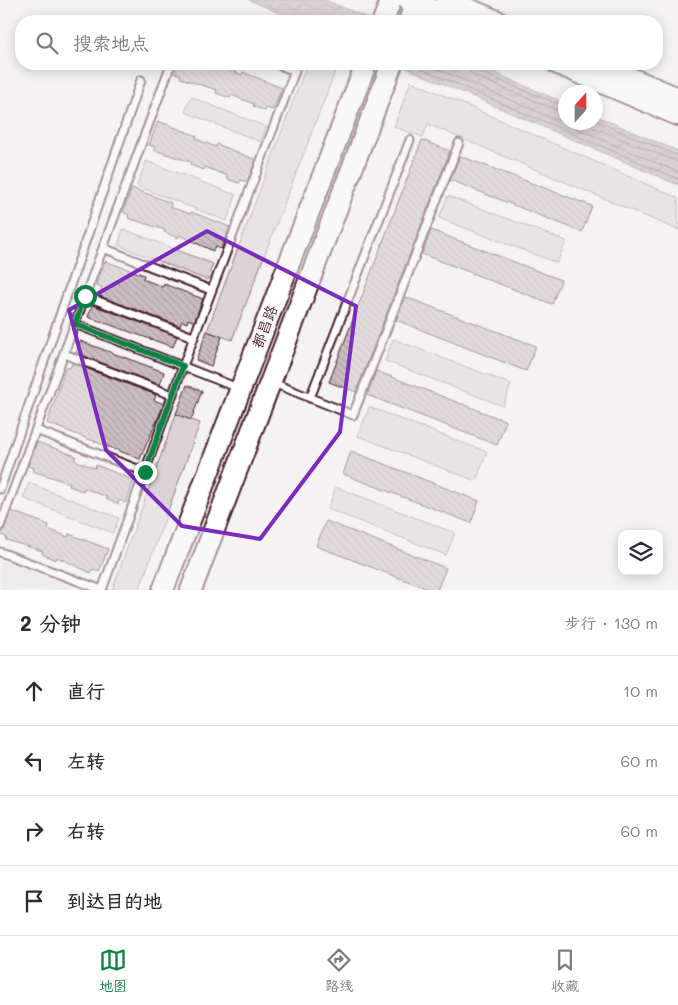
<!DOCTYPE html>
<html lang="zh">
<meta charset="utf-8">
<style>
:root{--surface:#fff;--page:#f7f7f7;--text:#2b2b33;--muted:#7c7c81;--line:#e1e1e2;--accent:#0b8043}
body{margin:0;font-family:Mali,"LXGW WenKai TC",sans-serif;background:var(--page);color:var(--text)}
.controls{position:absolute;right:15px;bottom:15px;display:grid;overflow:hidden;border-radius:10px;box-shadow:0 2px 12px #0003}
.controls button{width:45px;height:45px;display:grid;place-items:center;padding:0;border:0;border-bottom:1px solid var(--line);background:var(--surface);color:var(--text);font:25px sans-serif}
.compass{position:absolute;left:558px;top:85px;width:45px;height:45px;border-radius:50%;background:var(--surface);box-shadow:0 2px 12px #0003;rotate:21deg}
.stop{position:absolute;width:15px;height:15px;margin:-11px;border:4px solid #0b8043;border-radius:50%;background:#fff}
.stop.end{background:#0b8043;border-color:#fff;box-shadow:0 1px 5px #0008}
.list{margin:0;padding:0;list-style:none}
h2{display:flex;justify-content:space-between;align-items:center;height:65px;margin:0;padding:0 20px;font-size:21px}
h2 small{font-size:16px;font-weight:400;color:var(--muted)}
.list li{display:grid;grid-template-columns:32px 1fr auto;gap:15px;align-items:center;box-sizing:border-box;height:70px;padding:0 20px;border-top:1px solid var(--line)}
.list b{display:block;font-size:19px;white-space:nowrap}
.list em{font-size:16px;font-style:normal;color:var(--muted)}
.icon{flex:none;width:28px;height:28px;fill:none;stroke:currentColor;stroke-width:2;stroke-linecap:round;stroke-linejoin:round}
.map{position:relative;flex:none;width:678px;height:590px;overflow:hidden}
.search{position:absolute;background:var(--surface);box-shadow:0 2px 12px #0003;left:15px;right:15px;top:15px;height:55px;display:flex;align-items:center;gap:12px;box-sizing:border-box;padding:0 18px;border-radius:20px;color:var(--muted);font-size:19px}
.sheet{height:345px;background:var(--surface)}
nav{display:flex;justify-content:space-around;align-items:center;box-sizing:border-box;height:70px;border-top:1px solid var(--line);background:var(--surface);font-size:14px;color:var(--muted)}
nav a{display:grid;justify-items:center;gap:2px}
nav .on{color:var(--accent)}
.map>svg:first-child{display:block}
</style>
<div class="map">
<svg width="678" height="590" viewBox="0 0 678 590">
<defs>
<pattern id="water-waves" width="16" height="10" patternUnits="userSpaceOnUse" patternTransform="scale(1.25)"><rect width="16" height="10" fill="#baa9ae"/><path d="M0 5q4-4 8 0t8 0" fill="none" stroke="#99898e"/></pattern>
<pattern id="building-back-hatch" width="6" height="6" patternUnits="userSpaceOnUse" patternTransform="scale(1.25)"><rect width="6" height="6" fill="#cabdc1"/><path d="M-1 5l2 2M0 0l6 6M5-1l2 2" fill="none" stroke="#afa2a6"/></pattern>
</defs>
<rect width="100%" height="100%" fill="#f4f2f2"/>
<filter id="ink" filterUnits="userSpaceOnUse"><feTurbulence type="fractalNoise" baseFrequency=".02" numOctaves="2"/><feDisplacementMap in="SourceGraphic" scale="10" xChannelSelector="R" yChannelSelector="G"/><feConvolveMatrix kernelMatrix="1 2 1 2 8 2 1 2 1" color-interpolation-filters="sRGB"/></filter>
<g filter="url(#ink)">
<!-- built -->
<polygon fill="#e7e2e3" points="0,559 80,590 0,590"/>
<!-- garden -->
<g fill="#dbd2d5" stroke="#927880">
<polygon points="307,64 338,64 232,340 207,331"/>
<polygon points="411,81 678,198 678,230 428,124 423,137 394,127"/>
<polygon points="191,97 266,127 261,142 185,112"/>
<polygon points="146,161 236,195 227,221 137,186"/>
<polygon points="448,196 566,241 557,263 439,218"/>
<polygon points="123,229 213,264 207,280 118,245"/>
<polygon points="393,339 511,384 503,406 385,361"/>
<polygon points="369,407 487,452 476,481 358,436"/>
<polygon points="176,414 200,423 139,590 112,590"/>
<polygon points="29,483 119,518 113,533 23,498"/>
<polygon points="336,487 455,533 446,555 328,509"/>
</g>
<!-- water -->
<g fill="url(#water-waves)" stroke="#8d727a">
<polygon points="249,0 325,0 375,21 298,21"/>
<polygon points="397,64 474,64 565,103 566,122 596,122 596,116 678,151 678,185"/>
</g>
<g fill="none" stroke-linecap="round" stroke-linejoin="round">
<!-- shore -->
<g stroke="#77565f" stroke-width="1">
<polyline points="410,64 678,179"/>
<polyline points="426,64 678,172"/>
<polyline points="467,64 469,71 474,76 566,114"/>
<polyline points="474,64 477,71 566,107"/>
<polyline points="596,121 678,156"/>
<polyline points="587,122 592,127 678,162"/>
</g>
</g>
<!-- building -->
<g fill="url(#building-back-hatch)" stroke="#4a1f2b">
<polygon points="179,64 223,64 222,67 242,75 243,72 282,88 273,110 267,108 265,111 253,106 254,104 231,95 230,98 216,93 217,90 180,78 181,75 175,73"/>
<polygon points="158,121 197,136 196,139 216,147 217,144 256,160 247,182 241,180 239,183 227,179 228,176 205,167 204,170 190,165 191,162 154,150 155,147 149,145"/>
<polygon points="422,140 450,151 356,392 329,382"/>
<polygon points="460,156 592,206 582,232 450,180"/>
<polygon points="132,188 171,203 170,207 190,214 191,212 230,227 221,249 215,247 213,251 179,235 178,238 164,232 165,230 128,218 129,215 123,212"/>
<polygon points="431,230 561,280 552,304 422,254"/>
<polygon points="105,261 144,275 143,279 163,287 164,284 203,299 194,322 188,319 187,323 182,321 180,326 99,296 102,287 96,285"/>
<polygon points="405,297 536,346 526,371 396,320"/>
<polygon points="92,305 177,336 173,347 88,317"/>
<polygon points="207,331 222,337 211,366 196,360"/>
<polygon points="80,341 164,372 160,385 76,353"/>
<polygon points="72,363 156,395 154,400 164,404 140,459 47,423 66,367 70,368"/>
<polygon points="376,371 506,421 497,445 367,395"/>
<polygon points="187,385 202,391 191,420 176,414"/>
<polygon points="37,442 76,456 74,460 95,468 96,465 134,480 126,503 119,500 118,504 106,499 107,497 84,488 83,491 69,486 70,483 32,471 34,468 28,466"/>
<polygon points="351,451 479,501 471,523 343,474"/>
<polygon points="11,511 49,525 48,529 68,537 69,534 108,549 99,572 93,569 91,573 57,557 56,560 42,554 43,551 6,540 7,537 1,535"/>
<polygon points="326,521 446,568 437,590 431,590 316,546"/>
</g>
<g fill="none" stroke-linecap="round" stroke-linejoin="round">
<defs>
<g id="service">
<polyline points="103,248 211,290"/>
<polyline points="85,296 193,337"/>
<polyline points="75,324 238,388"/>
<polyline points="64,354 172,395"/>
<polyline points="271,382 353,415 459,143"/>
<polyline points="310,398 410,140"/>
<polyline points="36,430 145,472"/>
<polyline points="0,489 141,80"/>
<polyline points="0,526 171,64"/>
<polyline points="0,552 102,590 183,366 295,71 277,64"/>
</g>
<g id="secondary">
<polyline points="409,0 458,21"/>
<polyline points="447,0 497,21"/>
<polyline points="383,21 391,0"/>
<polyline points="409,21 417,0"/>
<polyline points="558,64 678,115"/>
<polyline points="597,64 678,98"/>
<polyline points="163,590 366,64"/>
<polyline points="191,590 392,64"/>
</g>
</defs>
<!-- service casing -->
<use href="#service" stroke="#4a1f2b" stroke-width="11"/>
<!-- secondary casing -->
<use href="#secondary" stroke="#4a1f2b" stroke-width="24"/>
<!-- service -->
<use href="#service" stroke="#fff" stroke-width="7"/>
<!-- secondary -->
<use href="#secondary" stroke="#fff" stroke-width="20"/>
</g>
</g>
<g fill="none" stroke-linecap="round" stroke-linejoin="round" filter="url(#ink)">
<!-- route -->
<polyline stroke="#0b8043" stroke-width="6" points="85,296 75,324 183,366 145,472"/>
</g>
<!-- marked area -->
<path d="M0 0H678V590H0ZM207,231L356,306L340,432L260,539L182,526L106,450L69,310Z" fill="#f4f2f2" fill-opacity=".55" fill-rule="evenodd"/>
<path fill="none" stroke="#7b2cbf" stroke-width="4" stroke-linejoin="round" d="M207,231L356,306L340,432L260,539L182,526L106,450L69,310Z"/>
<g text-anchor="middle" stroke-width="5" stroke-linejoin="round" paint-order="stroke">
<!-- street labels -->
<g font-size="15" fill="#4a1f2b" stroke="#fff">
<text transform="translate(265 327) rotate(-69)" y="5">都昌路</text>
</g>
</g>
</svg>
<div class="controls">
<button><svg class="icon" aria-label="layers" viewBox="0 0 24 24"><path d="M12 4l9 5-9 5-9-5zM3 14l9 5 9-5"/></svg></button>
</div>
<svg class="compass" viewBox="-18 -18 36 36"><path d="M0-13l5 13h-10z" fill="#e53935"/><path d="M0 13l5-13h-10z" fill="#7c7c81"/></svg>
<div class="stop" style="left:85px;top:296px"></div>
<div class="stop end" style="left:145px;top:472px"></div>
<div class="search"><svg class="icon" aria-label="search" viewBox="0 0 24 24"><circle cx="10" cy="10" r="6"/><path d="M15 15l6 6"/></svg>搜索地点</div>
</div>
<section class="sheet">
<h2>2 分钟<small>步行 · 130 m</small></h2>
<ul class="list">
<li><svg class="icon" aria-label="ahead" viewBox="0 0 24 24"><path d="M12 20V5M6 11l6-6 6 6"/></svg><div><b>直行</b></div><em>10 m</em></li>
<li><svg class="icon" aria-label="left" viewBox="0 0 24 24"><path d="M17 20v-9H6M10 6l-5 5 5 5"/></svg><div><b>左转</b></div><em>60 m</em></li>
<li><svg class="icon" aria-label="right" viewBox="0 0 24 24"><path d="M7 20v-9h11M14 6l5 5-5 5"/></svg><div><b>右转</b></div><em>60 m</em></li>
<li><svg class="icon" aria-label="arrive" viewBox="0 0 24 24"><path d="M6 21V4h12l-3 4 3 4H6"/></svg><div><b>到达目的地</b></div></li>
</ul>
</section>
<nav>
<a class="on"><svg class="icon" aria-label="map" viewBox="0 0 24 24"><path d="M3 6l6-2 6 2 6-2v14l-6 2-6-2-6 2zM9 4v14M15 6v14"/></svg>地图</a>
<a><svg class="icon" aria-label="directions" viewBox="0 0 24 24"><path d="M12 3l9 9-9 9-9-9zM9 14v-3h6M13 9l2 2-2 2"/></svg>路线</a>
<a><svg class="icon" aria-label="saved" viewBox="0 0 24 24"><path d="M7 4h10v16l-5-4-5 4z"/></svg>收藏</a>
</nav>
